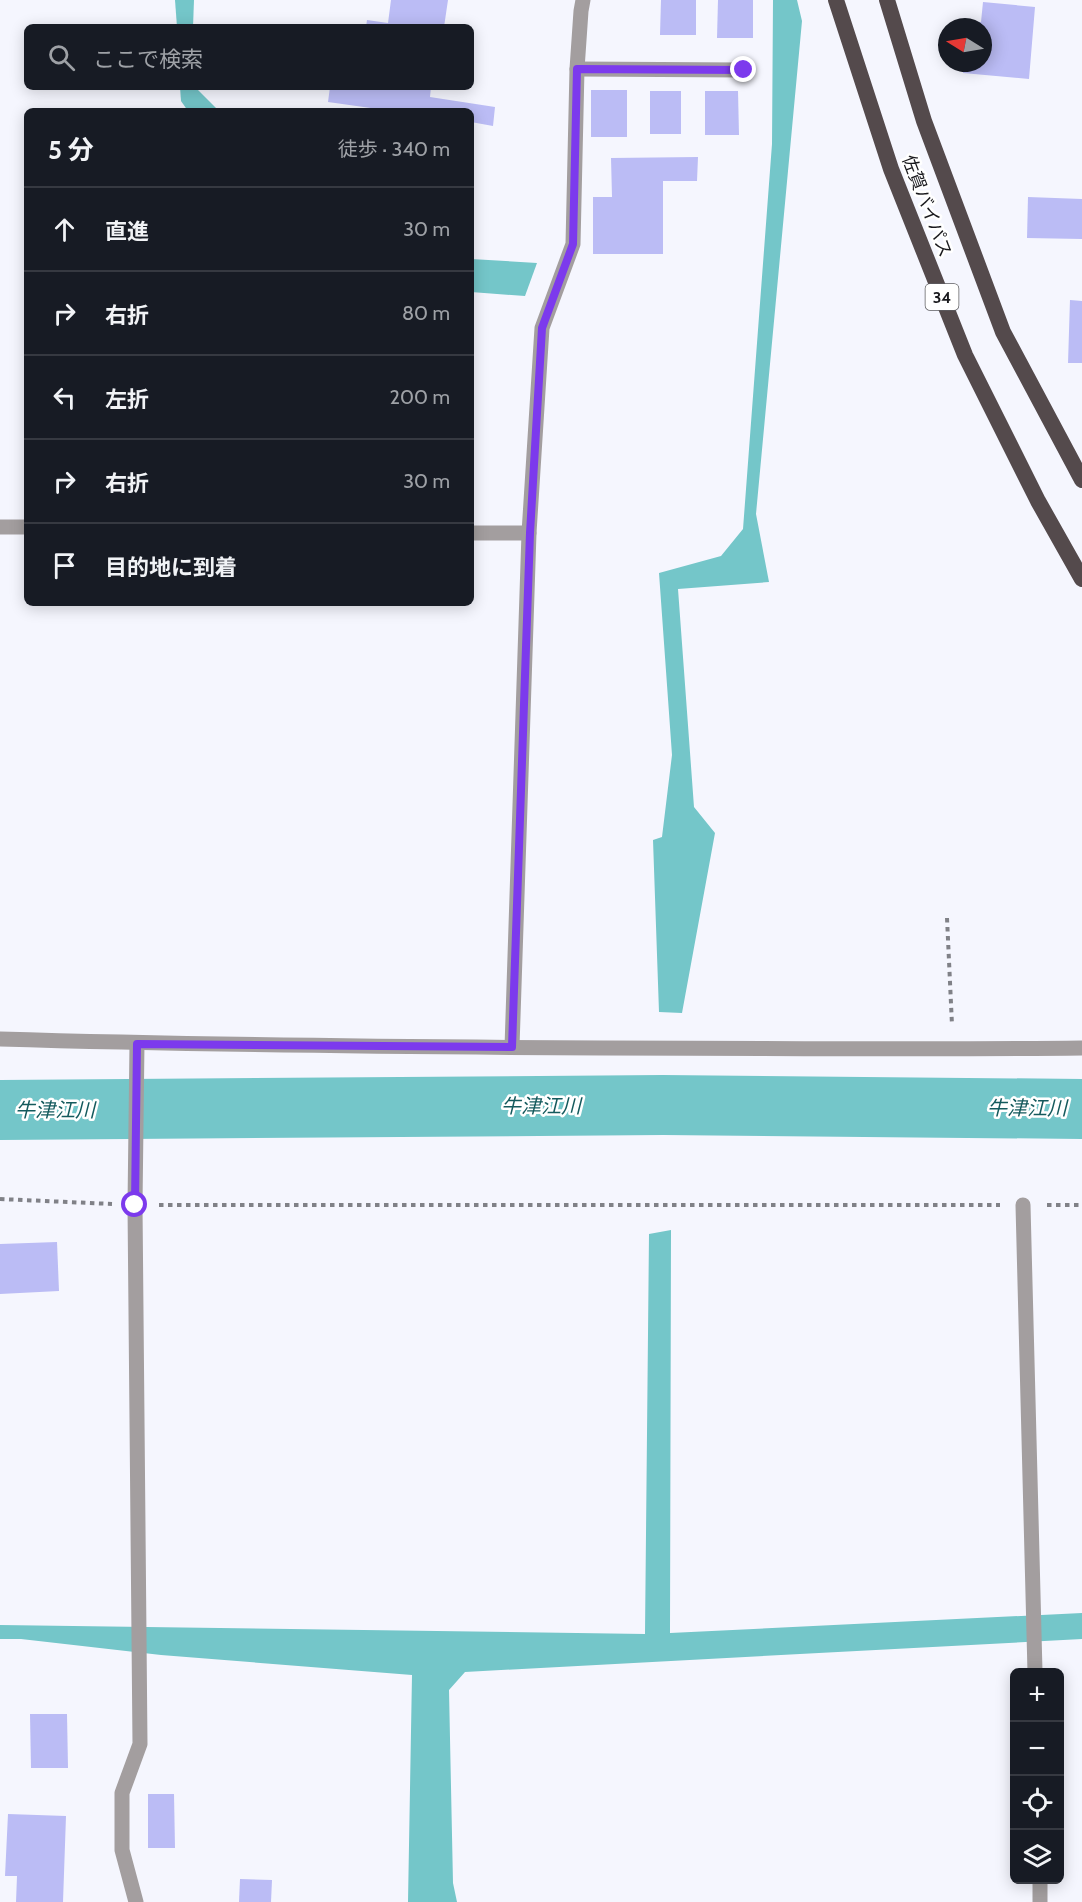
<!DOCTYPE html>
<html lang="ja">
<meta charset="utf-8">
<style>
:root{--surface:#171b24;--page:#242831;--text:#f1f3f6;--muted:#9ea1a6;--line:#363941}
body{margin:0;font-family:Cabin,"Noto Sans JP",sans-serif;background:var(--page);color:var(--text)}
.controls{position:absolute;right:18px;bottom:18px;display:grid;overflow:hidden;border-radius:9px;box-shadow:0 3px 15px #0003}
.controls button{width:54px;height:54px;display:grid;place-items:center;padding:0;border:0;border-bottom:2px solid var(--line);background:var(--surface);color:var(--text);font:30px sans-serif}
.compass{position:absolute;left:938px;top:18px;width:54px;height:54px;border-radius:50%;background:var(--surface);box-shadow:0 3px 15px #0003;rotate:281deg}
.stop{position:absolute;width:18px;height:18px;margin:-14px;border:4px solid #7c3aed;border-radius:50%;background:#fff}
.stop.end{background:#7c3aed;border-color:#fff;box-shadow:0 2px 6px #0008}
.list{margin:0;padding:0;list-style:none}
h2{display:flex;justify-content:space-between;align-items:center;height:78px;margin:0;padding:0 24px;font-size:26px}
h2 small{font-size:20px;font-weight:400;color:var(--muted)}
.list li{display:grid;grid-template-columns:39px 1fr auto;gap:18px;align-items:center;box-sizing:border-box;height:84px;padding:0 24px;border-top:2px solid var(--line)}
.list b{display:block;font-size:22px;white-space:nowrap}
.list em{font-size:20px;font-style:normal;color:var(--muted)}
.icon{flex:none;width:33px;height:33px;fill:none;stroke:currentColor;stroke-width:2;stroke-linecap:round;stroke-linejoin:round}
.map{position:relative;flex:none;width:1082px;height:1902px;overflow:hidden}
.search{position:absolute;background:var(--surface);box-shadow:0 3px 15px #0003;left:24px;top:24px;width:450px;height:66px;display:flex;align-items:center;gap:15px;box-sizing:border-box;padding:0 21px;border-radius:9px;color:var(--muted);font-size:22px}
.panel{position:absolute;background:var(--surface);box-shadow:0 3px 15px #0003;left:24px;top:108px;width:450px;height:498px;border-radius:9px}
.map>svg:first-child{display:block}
</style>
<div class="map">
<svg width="1082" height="1902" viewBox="0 0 1082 1902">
<rect width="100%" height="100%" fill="#f5f6fe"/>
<!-- water -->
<g fill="#74c6c9">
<polygon points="175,0 194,0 193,27 177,27"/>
<polygon points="773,0 797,0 802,21 756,514 769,582 678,589 694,807 715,833 682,1013 659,1012 653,840 662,837 672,755 659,573 721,556 743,529 772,144"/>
<polygon points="180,87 195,87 219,111 188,111 181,101"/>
<polygon points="471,259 537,263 525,296 471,292"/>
<polygon points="671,1230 670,1633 1082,1613 1082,1639 465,1672 449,1690 453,1883 457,1902 408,1902 412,1675 161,1655 21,1639 0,1639 0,1625 645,1634 649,1234"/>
</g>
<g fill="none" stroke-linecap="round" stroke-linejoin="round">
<!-- river -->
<polyline stroke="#74c6c9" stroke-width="60" points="0,1110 663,1105 1082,1109"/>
</g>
<!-- building -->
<g fill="#bbbcf5">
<polygon points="391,0 448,0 444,27 366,27 367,20 388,23"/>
<polygon points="661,0 696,0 696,35 660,35"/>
<polygon points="718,0 753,0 753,38 717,38"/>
<polygon points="983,2 1035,7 1029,79 963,73 964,63 983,63 983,27 967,27 968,21 981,22"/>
<polygon points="330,87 356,87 379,90 379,87 431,87 430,97 495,107 493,126 471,122 471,111 392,111 328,102"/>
<rect x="591" y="90" width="36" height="47"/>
<rect x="650" y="91" width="31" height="43"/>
<polygon points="705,91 738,91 739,135 705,135"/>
<polygon points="698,157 697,181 663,181 663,254 593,254 593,197 612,197 611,158"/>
<polygon points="1028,197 1082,199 1082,239 1027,238"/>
<polygon points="1070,300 1082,301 1082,363 1068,363"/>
<polygon points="57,1242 59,1291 0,1294 0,1244"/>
<polygon points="30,1714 67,1714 68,1768 31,1768"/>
<polygon points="148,1794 174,1794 175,1848 148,1848"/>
<polygon points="8,1814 66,1816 63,1902 16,1902 17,1876 5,1876"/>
<polygon points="240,1879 272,1880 271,1902 239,1902"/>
</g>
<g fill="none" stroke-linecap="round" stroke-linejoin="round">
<!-- path -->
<g stroke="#808187" stroke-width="4" stroke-dasharray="4.5 4.5" stroke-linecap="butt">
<polyline points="947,918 952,1025"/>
<polyline points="0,1199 112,1204"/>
<polyline points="159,1205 1000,1205"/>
<polyline points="1047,1205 1082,1205"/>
</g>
<!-- minor -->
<g stroke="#a39e9f" stroke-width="15">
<polyline points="577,69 744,70"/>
<polyline points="0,527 27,527"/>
<polyline points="471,533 529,533"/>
<path d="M0,1039C201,1045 402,1047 603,1048C763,1048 922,1050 1082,1048"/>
<polyline points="512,1047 529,533 542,328 573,244 577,69 581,11 583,0"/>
<polyline points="1023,1205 1035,1672"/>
<polyline points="1040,1880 1040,1902"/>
<polyline points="136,1902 122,1850 122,1793 140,1744 135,1205 137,1043"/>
</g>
<!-- trunk -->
<g stroke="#544a4c" stroke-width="16">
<polyline points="836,0 891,169 965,355 1038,501 1082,579"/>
<polyline points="887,0 924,121 1003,332 1082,480"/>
</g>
</g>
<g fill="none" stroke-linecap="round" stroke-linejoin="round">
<!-- route -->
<polyline stroke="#7c3aed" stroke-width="8" points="135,1205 137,1044 512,1047 530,533 542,328 573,244 577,69 744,70"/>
</g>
<g text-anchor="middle" stroke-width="5" stroke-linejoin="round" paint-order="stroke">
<!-- shield labels -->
<rect fill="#fff" stroke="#5e5e61" stroke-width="1.5" x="925.5" y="284" width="33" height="26" rx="4.5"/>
<g font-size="16" font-weight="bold" fill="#19191d">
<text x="942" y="303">34</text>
</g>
<!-- street labels -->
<g font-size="18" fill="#19191d" stroke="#fff">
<text transform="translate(927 206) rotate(69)" y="6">佐賀バイパス</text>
</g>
<!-- water labels -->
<g font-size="20" font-style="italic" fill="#145a5d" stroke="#fff">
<text x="541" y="1113">牛津江川</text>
<text x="1027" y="1115">牛津江川</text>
<text x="55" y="1117">牛津江川</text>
</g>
</g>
</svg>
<div class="controls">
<button>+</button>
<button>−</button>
<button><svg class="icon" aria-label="locate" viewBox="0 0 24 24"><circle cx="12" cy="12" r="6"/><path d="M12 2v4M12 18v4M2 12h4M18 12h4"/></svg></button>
<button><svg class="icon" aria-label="layers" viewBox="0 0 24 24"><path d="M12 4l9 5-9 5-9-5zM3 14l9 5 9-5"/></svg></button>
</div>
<svg class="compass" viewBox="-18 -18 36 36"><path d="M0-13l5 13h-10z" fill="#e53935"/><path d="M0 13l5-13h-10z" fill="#9ea1a6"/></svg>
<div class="stop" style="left:135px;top:1205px"></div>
<div class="stop end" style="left:744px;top:70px"></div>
<div class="search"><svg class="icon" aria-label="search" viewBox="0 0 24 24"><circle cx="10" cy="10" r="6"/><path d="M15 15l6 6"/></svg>ここで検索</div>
<section class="panel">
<h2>5 分<small>徒歩 · 340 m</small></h2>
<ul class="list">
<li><svg class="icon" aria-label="ahead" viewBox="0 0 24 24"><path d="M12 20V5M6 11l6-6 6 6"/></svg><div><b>直進</b></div><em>30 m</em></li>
<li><svg class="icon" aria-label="right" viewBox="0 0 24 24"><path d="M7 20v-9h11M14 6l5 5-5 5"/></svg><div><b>右折</b></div><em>80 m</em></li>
<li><svg class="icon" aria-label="left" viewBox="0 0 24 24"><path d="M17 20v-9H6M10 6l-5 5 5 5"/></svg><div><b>左折</b></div><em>200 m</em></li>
<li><svg class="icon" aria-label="right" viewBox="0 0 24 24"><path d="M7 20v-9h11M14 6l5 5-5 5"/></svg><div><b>右折</b></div><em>30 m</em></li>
<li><svg class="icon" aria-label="arrive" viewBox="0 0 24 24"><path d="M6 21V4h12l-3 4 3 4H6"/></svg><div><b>目的地に到着</b></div></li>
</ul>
</section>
</div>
